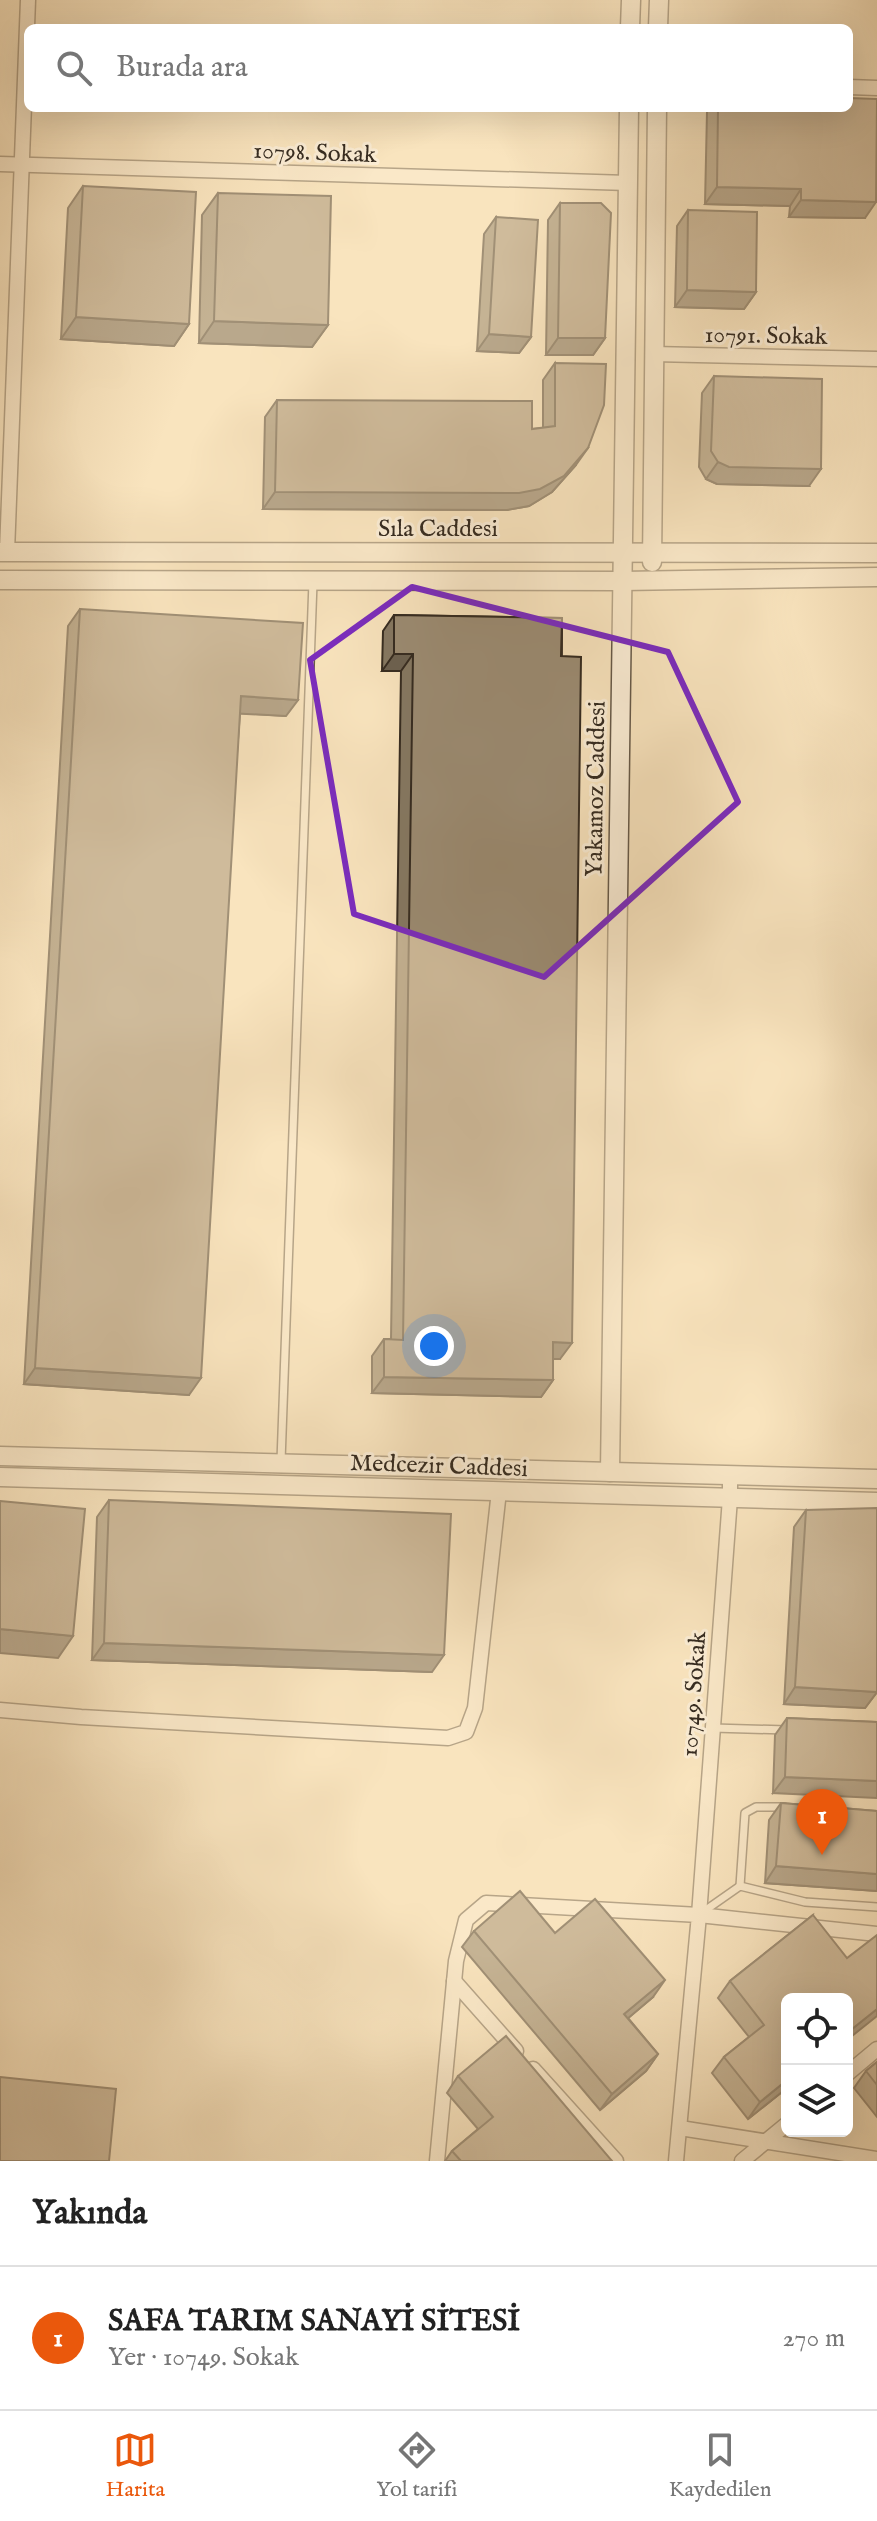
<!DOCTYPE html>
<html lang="tr">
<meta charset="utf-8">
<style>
:root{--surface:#fff;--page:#f6f6f6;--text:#222;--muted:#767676;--line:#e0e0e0;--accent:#ea580c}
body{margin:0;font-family:"IM FELL English",serif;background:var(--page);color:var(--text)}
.controls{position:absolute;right:24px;bottom:24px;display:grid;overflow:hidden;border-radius:12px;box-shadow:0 8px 32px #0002}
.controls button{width:72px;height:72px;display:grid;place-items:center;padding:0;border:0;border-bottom:2px solid var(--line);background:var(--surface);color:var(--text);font:40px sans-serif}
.you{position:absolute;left:434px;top:1346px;width:28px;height:28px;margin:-20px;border:6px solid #fff;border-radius:50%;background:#1a73e8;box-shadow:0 0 0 12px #1a73e833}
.badge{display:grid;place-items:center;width:52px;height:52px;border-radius:50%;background:var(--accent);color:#fff;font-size:26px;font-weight:700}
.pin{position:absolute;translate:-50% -66px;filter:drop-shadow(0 2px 4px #0008)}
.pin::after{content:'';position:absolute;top:42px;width:28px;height:24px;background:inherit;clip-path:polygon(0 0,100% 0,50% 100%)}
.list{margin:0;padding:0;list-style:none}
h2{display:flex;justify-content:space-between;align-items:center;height:104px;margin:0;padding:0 32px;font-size:34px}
h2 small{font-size:26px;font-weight:400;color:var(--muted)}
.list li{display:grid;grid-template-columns:52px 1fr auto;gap:24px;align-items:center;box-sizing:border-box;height:144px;padding:0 32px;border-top:2px solid var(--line)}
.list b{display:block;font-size:30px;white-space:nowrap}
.list p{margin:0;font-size:26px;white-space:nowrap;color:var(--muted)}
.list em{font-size:26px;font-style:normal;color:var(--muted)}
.icon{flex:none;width:44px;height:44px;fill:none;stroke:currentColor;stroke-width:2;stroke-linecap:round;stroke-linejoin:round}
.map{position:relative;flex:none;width:877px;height:2161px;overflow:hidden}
.search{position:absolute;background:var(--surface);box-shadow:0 8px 32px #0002;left:24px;right:24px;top:24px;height:88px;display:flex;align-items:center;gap:20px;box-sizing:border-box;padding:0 28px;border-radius:12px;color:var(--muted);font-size:30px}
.sheet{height:248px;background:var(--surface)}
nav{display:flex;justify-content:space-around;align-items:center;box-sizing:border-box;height:112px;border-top:2px solid var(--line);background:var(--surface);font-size:22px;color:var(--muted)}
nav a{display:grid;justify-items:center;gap:4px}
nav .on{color:var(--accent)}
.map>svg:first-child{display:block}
</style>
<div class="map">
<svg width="877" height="2161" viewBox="0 0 877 2161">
<rect width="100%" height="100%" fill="#f9e4be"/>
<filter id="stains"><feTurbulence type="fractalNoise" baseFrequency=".0025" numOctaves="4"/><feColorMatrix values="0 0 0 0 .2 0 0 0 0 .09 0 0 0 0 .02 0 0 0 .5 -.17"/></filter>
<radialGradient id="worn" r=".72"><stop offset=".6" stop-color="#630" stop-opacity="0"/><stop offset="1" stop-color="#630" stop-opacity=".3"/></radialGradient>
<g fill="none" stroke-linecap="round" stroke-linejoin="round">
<defs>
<g id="service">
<polyline points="281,1461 313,582"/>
<polyline points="713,1728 787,1730"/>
<polyline points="740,1886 745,1813 756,1807 784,1807"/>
<polyline points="700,1914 740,1886 805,1902 877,1907"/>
</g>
<g id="minor">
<polyline points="849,87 877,88"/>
<polyline points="0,164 628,183"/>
<polyline points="653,354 877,359"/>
<polyline points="7,552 28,0"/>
<polyline points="730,1475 730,1498 699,1915 877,1934"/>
<polyline points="0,1710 81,1717 448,1738 466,1732 475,1708 499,1491"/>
<polyline points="454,1981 516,2051"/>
<polyline points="533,2069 616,2161"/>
<polyline points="847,2074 877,2049"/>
<polyline points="680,2128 877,2159"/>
<polyline points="437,2161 456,1961 466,1920 486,1903 699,1915 676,2161"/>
<polyline points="742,2161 787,2124"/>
</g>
<g id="tertiary">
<polyline points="630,28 631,0"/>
<polyline points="658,28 659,0"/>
<polyline points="0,552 877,553"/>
<polyline points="652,562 657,108"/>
<polyline points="0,580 622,581 877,577"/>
<polyline points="0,1456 877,1479"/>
<polyline points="610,1472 629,108"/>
<polyline points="0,1477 877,1502"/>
</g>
</defs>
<!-- service casing -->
<use href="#service" stroke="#665948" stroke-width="10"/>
<!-- minor casing -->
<use href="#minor" stroke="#665948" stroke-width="17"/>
<!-- tertiary casing -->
<use href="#tertiary" stroke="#665948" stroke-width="21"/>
<!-- service -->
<use href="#service" stroke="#fbedd5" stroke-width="7"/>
<!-- minor -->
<use href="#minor" stroke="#fbedd5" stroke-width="14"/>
<!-- tertiary -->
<use href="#tertiary" stroke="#fbedd5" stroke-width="18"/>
</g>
<!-- wall -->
<g fill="#857862" stroke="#352b20" stroke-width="2">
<polygon points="710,108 849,108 865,218 789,217 790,206 705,204 707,112"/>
<polygon points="83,186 189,324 174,346 61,339 68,208"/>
<polygon points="218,193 328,325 312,347 199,343 202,215"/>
<polygon points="560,203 605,338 593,355 546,355 548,220"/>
<polygon points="688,210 756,292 744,309 675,307 677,226"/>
<polygon points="496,217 531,337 519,353 477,351 484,234"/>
<polygon points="555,363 576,465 552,492 529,506 507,510 263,509 265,417 277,400 532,429 543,428 543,380"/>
<polygon points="714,376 809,486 717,484 706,479 699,467 702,393"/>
<polygon points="80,609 286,716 240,713 189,1395 24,1384 68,626"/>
<polygon points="394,615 562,618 560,1359 553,1359 553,1380 541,1397 372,1393 372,1356 384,1339 391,1339 401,671 382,671 383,631"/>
<polygon points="109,1500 432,1672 92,1660 97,1517"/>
<polygon points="806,1510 877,1692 865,1708 784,1704 794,1527"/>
<polygon points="787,1718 877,1722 773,1793 775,1735"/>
<polygon points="781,1803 877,1811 877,1891 765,1883 769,1820"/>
<polygon points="813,1915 787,2088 748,2119 712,2073 724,2057 749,2037 718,1998 730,1981"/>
<polygon points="474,1931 555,1933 653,1997 628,2018 658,2054 646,2071 600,2110 462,1947"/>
<polygon points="877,2062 877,2117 854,2088 866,2071"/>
<polygon points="458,2076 612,2161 445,2161 452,2151 478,2129 447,2093"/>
</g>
<!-- shaded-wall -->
<g fill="#6c6150" stroke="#352b20" stroke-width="2">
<polygon points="717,187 801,189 790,206 705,204"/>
<polygon points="801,200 876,202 865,218 789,217"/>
<polygon points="687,290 756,292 744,309 675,307"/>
<polygon points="76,317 189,324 174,346 61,339"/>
<polygon points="214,321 328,325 312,347 199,343"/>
<polygon points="489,334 531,337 519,353 477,351"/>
<polygon points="558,338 605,338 593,355 546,355"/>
<polygon points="588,448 576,465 552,492 529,506 507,510 263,509 275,492"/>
<polygon points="718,462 821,469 809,486 717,484 706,479"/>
<polygon points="394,654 413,654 401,671 382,671"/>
<polygon points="241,696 298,700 286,716 229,713"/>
<polygon points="553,1342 572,1343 560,1359 541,1359"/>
<polygon points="35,1368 201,1378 189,1395 24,1384"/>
<polygon points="384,1377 553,1380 541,1397 372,1393"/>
<polygon points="0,1629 73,1636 58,1658 0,1653"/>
<polygon points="104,1643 444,1655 432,1672 92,1660"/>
<polygon points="795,1687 877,1692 865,1708 784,1704"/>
<polygon points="785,1777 877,1781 877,1798 773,1793"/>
<polygon points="776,1866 877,1874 877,1891 765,1883"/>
<polygon points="665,1980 653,1997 613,2031 624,2014"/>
<polygon points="877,2009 877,2016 847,2040 847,2033"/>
<polygon points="658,2054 646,2071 600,2110 612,2094"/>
<polygon points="787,2080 787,2088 748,2119 760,2102"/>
</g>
<!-- building -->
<g fill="#9b8b72" stroke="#352b20" stroke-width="2">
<polygon points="849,98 877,99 876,202 801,200 801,189 717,187 718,108 849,108"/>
<polygon points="83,186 196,192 189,324 76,317"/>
<polygon points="218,193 331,196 328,325 214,321"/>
<polygon points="560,203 601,203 611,213 605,338 558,338"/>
<polygon points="688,210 757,212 756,292 687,290"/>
<polygon points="496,217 538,220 531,337 489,334"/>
<polygon points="555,363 606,364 604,405 588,448 564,476 540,489 519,493 275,492 277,400 532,401 532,429 555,426"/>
<polygon points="714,376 822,379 821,469 729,467 718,462 711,451"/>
<polygon points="80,609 303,623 298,700 241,696 201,1378 35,1368"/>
<polygon points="394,615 562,618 561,656 581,657 572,1343 553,1342 553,1380 384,1377 384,1339 403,1340 413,654 394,654"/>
<polygon points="109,1500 451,1514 444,1655 104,1643"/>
<polygon points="0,1501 85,1509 73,1636 0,1629"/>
<polygon points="877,1508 877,1692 795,1687 806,1510"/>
<polygon points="787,1718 877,1722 877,1781 785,1777"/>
<polygon points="781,1803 877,1811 877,1874 776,1866"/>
<polygon points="520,1891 555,1933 595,1899 665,1980 624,2014 658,2054 612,2094 474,1931"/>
<polygon points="813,1915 847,1958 877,1935 877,2009 847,2033 847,1999 787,1999 787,2080 760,2102 724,2057 764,2025 730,1981"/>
<polygon points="506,2036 612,2161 461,2161 452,2151 493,2117 458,2076"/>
<polygon points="877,2062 877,2085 866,2071"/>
<polygon points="0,2077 116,2089 109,2161 0,2161"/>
</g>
<!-- marked area -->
<path d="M0 0H877V2161H0ZM412,587L668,652L738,802L544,977L354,914L310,660Z" fill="#f9e4be" fill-opacity=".55" fill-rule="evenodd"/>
<path fill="none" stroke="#7b2cbf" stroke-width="6" stroke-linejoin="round" d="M412,587L668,652L738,802L544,977L354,914L310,660Z"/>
<g text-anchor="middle" stroke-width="6" stroke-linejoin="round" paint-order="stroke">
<!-- street labels -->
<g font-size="24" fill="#352b20" stroke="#fbedd5">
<text transform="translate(315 152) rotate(2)" y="8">10798. Sokak</text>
<text transform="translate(766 335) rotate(1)" y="8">10791. Sokak</text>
<text x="438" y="536">Sıla Caddesi</text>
<text transform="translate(595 789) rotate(-89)" y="8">Yakamoz Caddesi</text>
<text transform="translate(439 1465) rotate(2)" y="8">Medcezir Caddesi</text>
<text transform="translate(693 1694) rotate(-86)" y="8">10749. Sokak</text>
</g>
</g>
<rect width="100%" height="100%" filter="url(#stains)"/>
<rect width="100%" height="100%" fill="url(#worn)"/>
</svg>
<div class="controls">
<button><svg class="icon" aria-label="locate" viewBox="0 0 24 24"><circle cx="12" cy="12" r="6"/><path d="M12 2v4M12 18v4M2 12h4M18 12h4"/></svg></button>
<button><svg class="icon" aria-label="layers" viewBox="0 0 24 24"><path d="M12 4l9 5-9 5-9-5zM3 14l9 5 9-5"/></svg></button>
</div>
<div class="you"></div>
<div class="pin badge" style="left:822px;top:1855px">1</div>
<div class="search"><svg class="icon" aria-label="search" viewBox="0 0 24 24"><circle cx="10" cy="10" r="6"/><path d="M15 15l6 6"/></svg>Burada ara</div>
</div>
<section class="sheet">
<h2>Yakında<small></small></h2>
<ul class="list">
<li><span class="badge">1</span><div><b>SAFA TARIM SANAYİ SİTESİ</b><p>Yer · 10749. Sokak</p></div><em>270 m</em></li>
</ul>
</section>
<nav>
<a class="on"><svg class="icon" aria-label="map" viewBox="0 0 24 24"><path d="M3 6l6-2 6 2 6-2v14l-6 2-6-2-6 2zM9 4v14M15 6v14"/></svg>Harita</a>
<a><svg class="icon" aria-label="directions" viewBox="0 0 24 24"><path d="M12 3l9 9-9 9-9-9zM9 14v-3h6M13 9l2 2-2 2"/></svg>Yol tarifi</a>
<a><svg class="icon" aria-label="saved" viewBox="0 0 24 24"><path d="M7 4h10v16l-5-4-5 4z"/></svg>Kaydedilen</a>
</nav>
